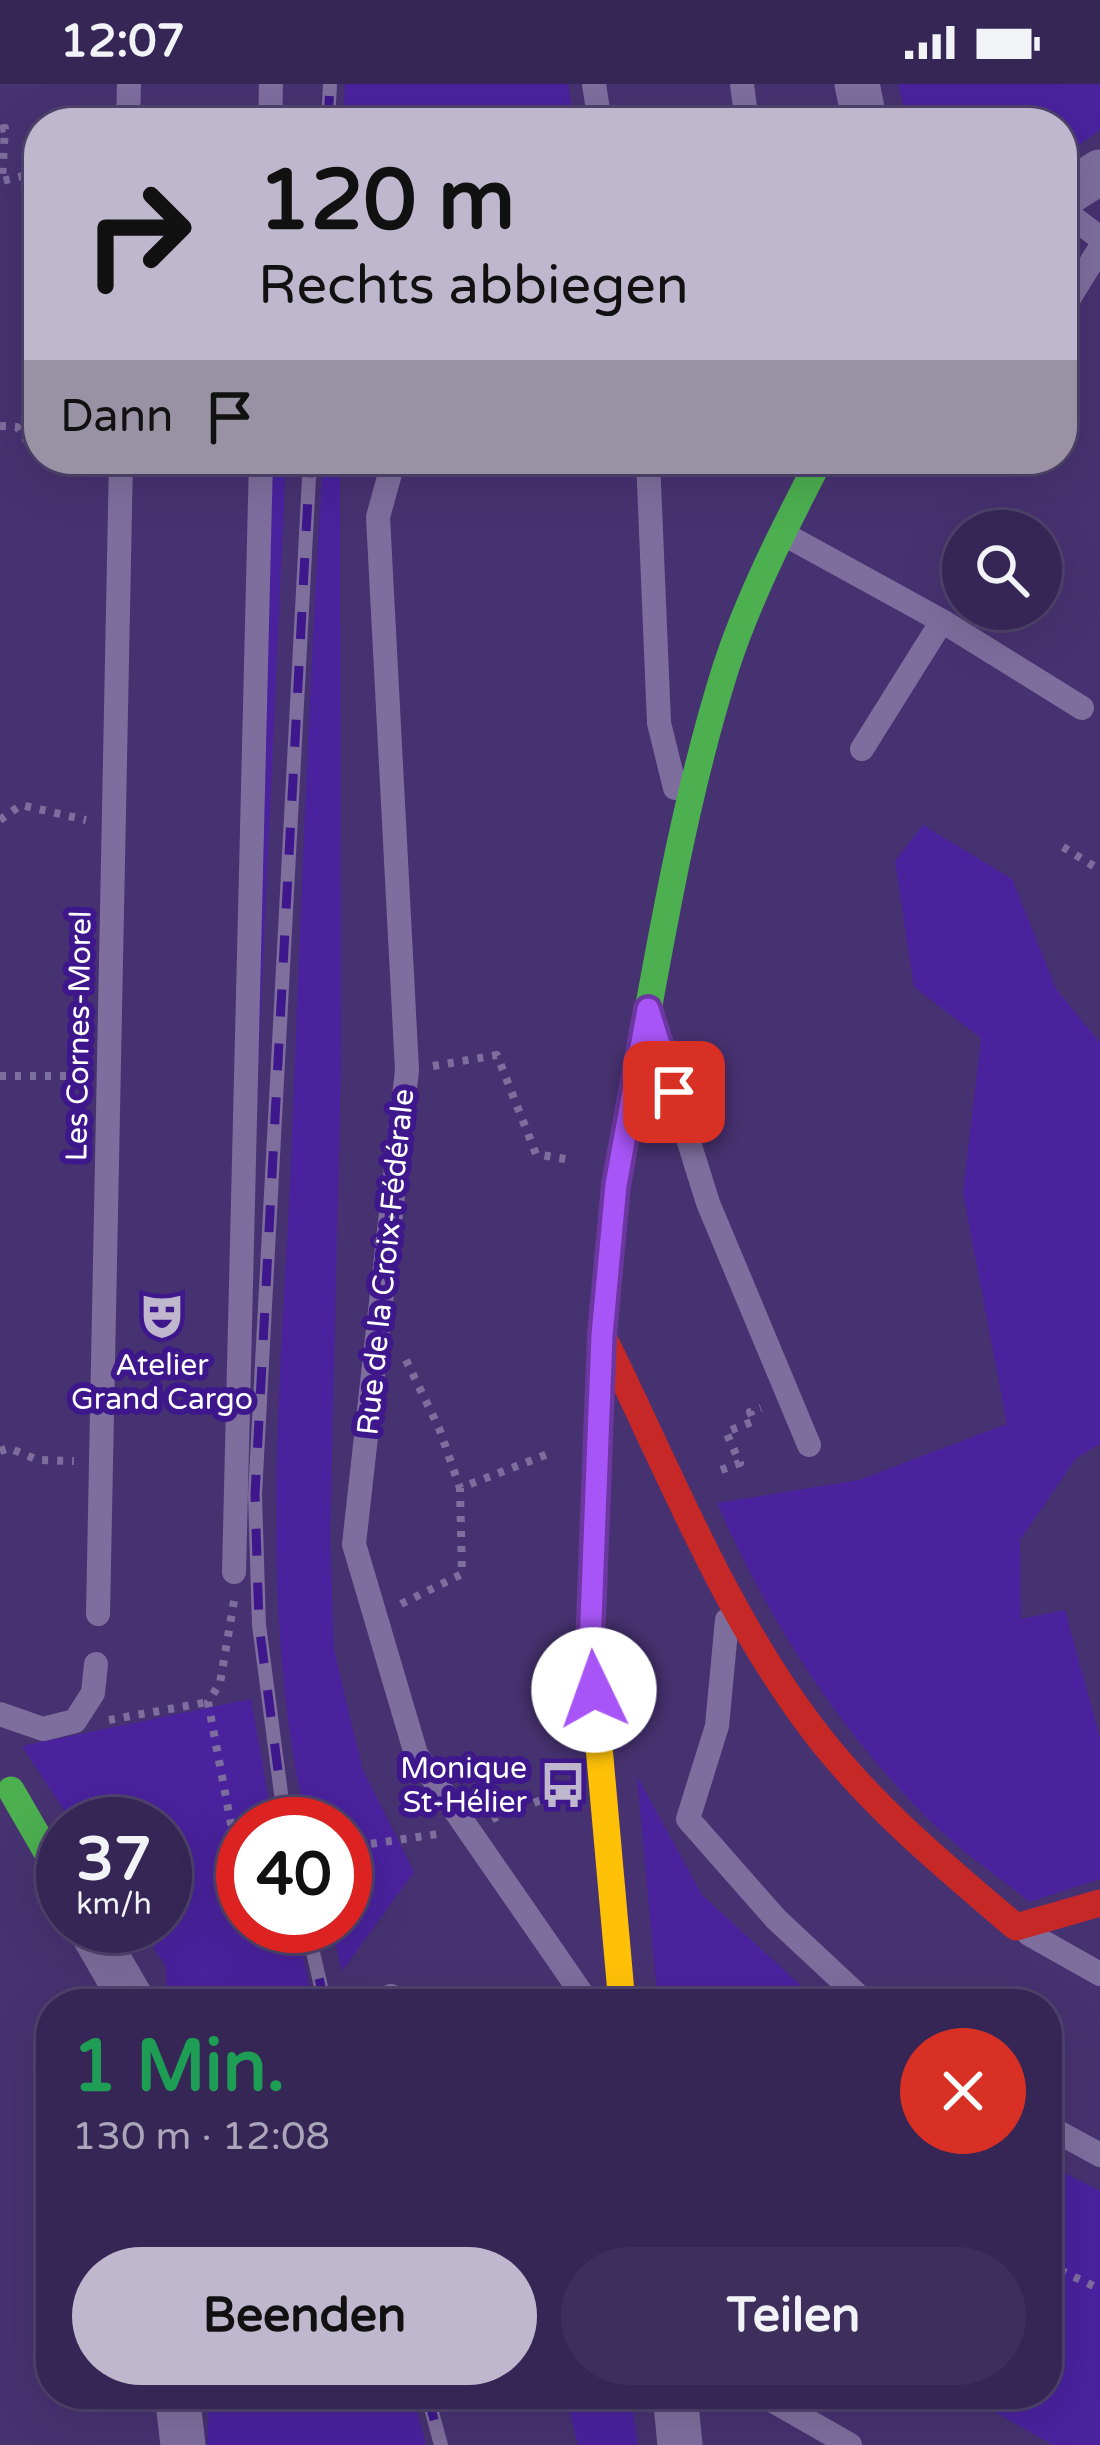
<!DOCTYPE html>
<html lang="de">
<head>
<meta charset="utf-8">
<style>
	body { margin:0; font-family:"Varela Round",sans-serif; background:#3d2e5b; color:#f1f3f6; height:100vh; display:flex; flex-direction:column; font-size:45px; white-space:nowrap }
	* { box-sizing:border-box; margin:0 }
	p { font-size:39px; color:#aaa5b9 }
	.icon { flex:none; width:66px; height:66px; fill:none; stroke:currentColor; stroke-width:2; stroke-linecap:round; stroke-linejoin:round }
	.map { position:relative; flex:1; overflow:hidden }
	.drawer { position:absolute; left:36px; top:1905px; width:1026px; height:420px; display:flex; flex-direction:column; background:#352655; border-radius:48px; box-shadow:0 12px 48px #0002,0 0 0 3px #4f436c }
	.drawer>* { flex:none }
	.banner { position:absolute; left:24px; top:24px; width:1053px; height:366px; border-radius:48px; box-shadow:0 12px 48px #0002,0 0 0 3px #4f436c; background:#bfb7cd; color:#111; overflow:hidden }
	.buttons { position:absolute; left:942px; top:426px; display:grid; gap:24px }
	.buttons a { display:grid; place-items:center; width:120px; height:120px; border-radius:50%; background:#352655; box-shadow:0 12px 48px #0002,0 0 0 3px #4f436c; font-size:60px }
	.speed { position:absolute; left:36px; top:1713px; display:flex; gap:24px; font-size:60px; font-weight:700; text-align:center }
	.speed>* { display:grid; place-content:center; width:156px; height:156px; border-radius:50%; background:#352655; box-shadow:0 12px 48px #0002,0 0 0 3px #4f436c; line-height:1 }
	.speed small { font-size:30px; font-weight:400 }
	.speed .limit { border:18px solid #d22; background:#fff; color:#111 }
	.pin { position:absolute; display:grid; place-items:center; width:102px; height:102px; color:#fff; margin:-51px; border-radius:24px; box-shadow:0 6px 18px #0006 }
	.me { position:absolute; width:132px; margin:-66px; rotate:357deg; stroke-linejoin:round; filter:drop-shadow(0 0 9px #0008) }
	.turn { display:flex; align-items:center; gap:42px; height:252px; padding:0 36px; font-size:54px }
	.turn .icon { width:156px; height:156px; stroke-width:2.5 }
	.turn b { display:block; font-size:84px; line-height:102px }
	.then { display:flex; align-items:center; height:114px; padding:0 36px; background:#0003; gap:24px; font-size:45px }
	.round { display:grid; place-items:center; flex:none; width:126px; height:126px; border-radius:63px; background:#3d2e5b }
	.summary { display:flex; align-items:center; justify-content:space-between; height:204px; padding:0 36px }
	h1 { font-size:72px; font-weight:800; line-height:90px; color:#1e9e55 }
	.cta { display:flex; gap:24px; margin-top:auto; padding:24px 36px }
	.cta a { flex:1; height:138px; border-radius:72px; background:#bfb7cd; color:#111; font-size:48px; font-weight:800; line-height:138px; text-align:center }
	.cta a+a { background:#3d2e5b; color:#f1f3f6 }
	.status { display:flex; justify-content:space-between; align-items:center; height:84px; padding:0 60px; background:#352655; direction:ltr }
	.status svg { height:33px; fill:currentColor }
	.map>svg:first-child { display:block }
	.green { fill:#4a229e }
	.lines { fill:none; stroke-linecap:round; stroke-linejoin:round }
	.path { stroke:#7e6e9e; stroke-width:8; stroke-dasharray:6 9; stroke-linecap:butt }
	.lane { stroke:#7e6e9e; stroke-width:24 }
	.street { stroke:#7e6e9e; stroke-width:45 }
	.fast { stroke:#4caf50; stroke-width:27 }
	.slow { stroke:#ffc107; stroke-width:27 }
	.jam { stroke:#c62828; stroke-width:27 }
	.rail-casing { stroke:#7e6f9c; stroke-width:14 }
	.rail { stroke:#3e178c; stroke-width:9; stroke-dasharray:27; stroke-linecap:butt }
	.route-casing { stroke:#6d37a1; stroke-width:30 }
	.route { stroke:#a855f7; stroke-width:21 }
	.labels { text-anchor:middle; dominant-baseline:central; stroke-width:12; stroke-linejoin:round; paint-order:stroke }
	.street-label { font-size:30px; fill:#fff; stroke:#3e178c }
	.poi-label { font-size:30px; fill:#fff; stroke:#3e178c }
</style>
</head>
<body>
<div class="status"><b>12:07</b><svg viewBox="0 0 49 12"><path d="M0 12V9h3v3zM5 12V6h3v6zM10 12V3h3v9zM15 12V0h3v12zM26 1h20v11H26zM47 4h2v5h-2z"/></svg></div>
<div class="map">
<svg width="1100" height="2361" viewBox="0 0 1100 2361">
	<rect width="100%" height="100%" fill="#473271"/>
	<path class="green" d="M345 0H568L574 39H343Z
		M898 0H1100V46L1062 73V39H907Z
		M272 375H286L257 1012Z
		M323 375H340L341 981 330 1453 334 1566 362 1684 414 1788 342 1887 331 1842H345V1740H307C258 1532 280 1312 290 1099 300 858 308 616 323 375Z
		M923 741 1012 795 1056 905 1100 959V1360L1076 1374 1020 1456 1021 1535 1065 1526 1100 1654V1795L1030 1818C995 1790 955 1763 924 1731 835 1640 768 1535 717 1419L859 1396 1007 1340 963 1109 981 954 914 903 895 777Z
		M251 1615 273 1740H243V1842H296L314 1920H169L165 1881 139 1842H165V1740H73L22 1662Z
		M637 1692 702 1811 821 1920H658Z
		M1047 2080 1100 2107V2361H1053L963 2310H1047Z
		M209 2310H413L426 2361H207Z
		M565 2310H631L638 2361H578Z"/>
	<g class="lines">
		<path class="path" d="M0 45 5 44 2 97 39 88
			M0 342 17 343 28 358 39 357
			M0 736 21 721 86 736
			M1063 763 1100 786
			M433 982 497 971 536 1070 571 1076
			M0 992H83
			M406 1276 439 1344 460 1404
			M0 1367 9 1364 38 1376 74 1377
			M721 1386 740 1379 726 1348 754 1337 750 1328 761 1324
			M234 1517 220 1599 208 1618 243 1804
			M401 1520 462 1490 460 1404 548 1370
			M109 1636 208 1618
			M492 1735 557 1710
			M355 1785 349 1763 438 1750
			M1047 2180 1100 2205"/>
		<path class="lane" d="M594 0 600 39
			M742 0 747 39
			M128 39 129 0
			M270 39 271 0
			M1062 125 1100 154
			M1062 226 1100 164
			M394 375 378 433 407 986 354 1460 416 1670 589 1920
			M648 375 659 639 675 704
			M782 449 942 537 1082 624
			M862 665 942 537
			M658 959 708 1119 809 1361
			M234 1488 261 375
			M98 1530 121 375
			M727 1536 717 1642 688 1735 776 1835 867 1920
			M0 1630 43 1645 75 1637 93 1609 96 1580
			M1029 1850 1100 1890
			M391 1912 394 1920
			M1047 2042 1100 2071
			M761 2310 850 2361"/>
		<path class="street" d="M857 0 865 39
			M1062 112 1100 88
			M89 1842 134 1920
			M177 2310 183 2361
			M675 2310 680 2361"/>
		<path class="fast" d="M631 1020C658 874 681 726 726 583 750 510 785 443 820 375
			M11 1706 63 1796"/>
		<path class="slow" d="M622 1920 590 1562 602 1251 616 1101 631 1020"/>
		<path class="jam" d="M604 1255C669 1386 723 1527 812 1644 869 1720 944 1782 1016 1843L1100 1819"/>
		<defs>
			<path id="rail" d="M328 39 330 0
				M285 1740 259 1541 255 1411 310 375
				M307 1842 325 1920
				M427 2310 441 2361"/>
		</defs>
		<use href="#rail" class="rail-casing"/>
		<use href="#rail" class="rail"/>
	</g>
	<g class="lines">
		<defs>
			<path id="route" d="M594 1606 590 1562 602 1251 616 1101 648 925 674 1008"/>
		</defs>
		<use href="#route" class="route-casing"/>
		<use href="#route" class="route"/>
	</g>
	<defs>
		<symbol id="theatre-bare" viewBox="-9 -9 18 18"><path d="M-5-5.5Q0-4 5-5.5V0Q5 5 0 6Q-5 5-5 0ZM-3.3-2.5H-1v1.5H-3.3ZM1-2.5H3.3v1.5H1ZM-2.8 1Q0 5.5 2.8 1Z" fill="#bfb7cd" stroke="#3e178c" stroke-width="2.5" paint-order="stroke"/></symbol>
		<symbol id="bus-bare" viewBox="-9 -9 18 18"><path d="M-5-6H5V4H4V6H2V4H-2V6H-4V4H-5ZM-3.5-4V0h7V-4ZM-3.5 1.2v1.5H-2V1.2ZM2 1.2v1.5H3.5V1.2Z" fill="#bfb7cd" stroke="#3e178c" stroke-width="2.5" paint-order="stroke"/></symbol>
	</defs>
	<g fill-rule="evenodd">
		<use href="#theatre-bare" x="129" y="1199" width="66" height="66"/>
		<use href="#bus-bare" x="530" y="1668" width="66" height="66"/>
	</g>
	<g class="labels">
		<g class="street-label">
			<text transform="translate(79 952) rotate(-89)">Les Cornes-Morel</text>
			<text transform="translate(386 1178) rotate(-84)">Rue de la Croix-Fédérale</text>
		</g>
		<g class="poi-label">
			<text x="162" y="1281">Atelier<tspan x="162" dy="34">Grand Cargo</tspan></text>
			<text x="527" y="1684" text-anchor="end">Monique<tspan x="527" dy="34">St-Hélier</tspan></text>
		</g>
	</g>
</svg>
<div class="buttons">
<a><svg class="icon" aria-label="search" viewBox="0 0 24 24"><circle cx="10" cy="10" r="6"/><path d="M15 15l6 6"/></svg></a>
</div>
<div class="speed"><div>37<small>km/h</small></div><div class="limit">40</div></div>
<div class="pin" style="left:674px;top:1008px;background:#d93025"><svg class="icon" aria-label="arrive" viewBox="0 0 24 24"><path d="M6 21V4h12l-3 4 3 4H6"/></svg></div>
<svg class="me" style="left:594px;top:1606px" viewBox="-20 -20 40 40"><circle r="19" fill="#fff"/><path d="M0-13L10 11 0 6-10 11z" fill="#a855f7"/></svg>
<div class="banner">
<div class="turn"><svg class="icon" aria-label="right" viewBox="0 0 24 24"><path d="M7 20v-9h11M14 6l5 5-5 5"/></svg><div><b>120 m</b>Rechts abbiegen</div></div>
<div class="then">Dann<svg class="icon" aria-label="arrive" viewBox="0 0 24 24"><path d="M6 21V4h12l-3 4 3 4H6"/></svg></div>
</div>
<section class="drawer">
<div class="summary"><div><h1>1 Min.</h1><p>130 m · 12:08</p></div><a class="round" style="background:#d93025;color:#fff"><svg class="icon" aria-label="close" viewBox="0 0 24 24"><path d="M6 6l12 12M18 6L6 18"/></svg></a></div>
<div class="cta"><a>Beenden</a><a>Teilen</a></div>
</section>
</div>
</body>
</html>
